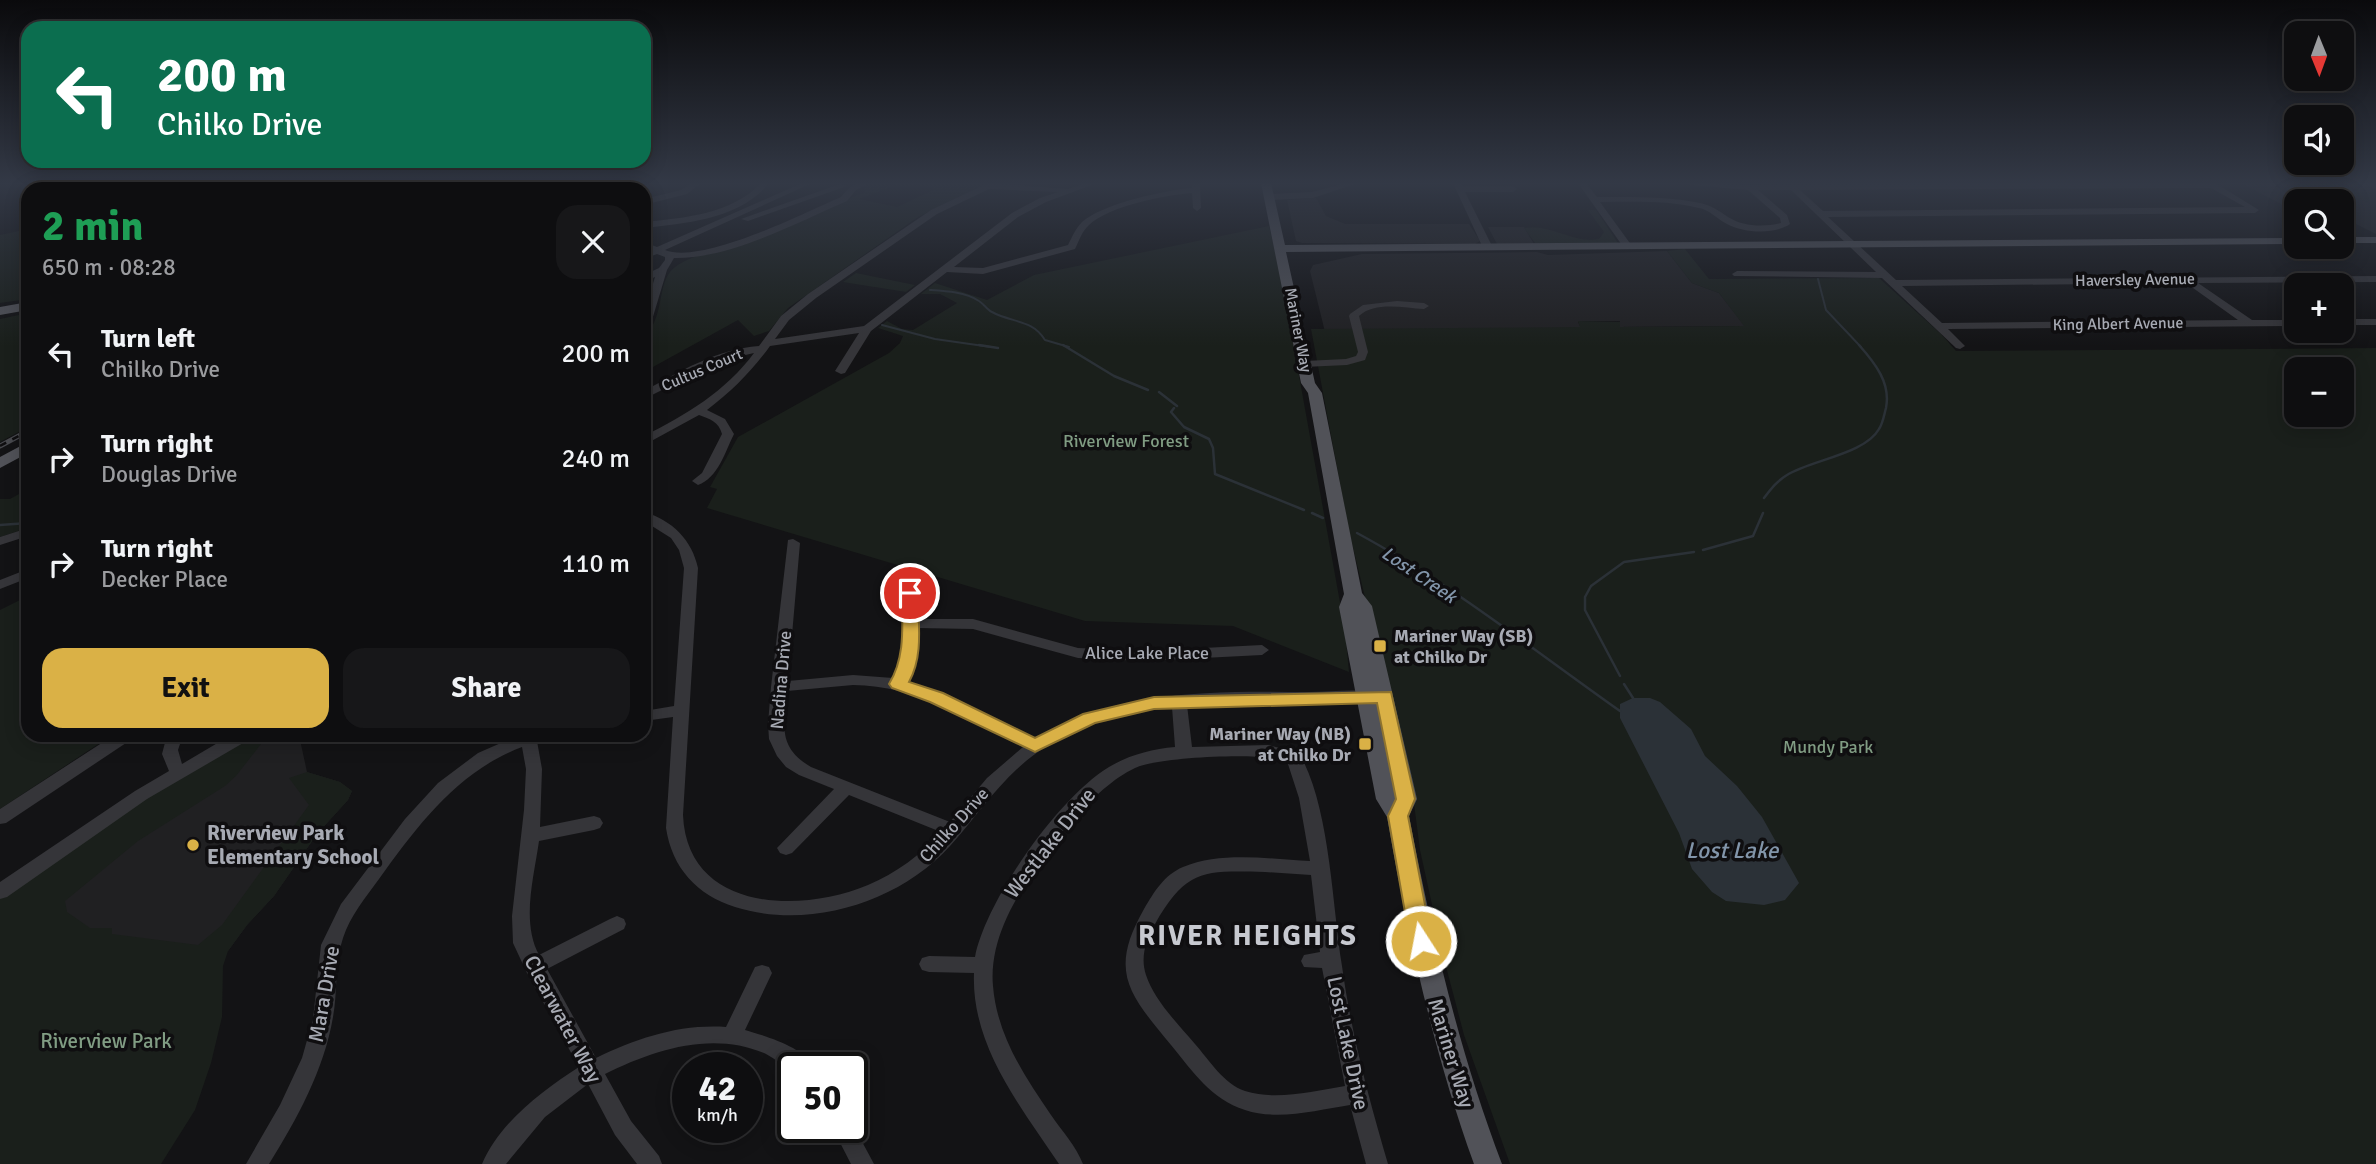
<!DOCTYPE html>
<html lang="en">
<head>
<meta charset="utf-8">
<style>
	body { margin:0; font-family:Signika,sans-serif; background:#171719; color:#f1f3f6; height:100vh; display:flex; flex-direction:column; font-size:26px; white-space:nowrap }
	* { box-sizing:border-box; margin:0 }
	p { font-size:23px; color:#9b9c9f }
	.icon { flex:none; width:38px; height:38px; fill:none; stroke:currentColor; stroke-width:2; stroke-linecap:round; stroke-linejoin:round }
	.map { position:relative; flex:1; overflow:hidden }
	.side { position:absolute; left:21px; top:182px; width:630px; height:560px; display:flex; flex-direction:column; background:#0e0e10; border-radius:21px; box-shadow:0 4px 18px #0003,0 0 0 2px #2e2e30 }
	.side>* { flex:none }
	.guide { position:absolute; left:21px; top:21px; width:630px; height:147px; border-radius:21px; box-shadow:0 4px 18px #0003,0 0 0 2px #2e2e30; background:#0b6e4f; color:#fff; overflow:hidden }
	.needle { width:46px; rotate:179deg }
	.tools { position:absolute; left:2284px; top:21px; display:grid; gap:14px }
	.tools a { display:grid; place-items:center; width:70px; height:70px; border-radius:14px; background:#0e0e10; box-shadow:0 4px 18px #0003,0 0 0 2px #2e2e30; font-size:35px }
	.speed { position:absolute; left:672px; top:1052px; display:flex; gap:14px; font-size:35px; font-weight:700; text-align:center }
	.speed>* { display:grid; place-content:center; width:91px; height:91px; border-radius:50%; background:#0e0e10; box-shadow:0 4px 18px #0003,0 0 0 2px #2e2e30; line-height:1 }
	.speed small { font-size:18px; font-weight:400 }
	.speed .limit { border:4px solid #111; border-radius:10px; background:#fff; color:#111 }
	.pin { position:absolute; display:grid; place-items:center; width:60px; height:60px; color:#fff; margin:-30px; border:4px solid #fff; border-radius:50%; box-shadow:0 2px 7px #0007 }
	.me { position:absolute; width:77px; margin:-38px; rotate:349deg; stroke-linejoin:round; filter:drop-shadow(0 0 5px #0008) }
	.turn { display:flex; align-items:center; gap:24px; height:147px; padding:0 21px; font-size:32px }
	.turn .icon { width:91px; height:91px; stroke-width:2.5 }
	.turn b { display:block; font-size:49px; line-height:60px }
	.round { display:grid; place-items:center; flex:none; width:74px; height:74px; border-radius:21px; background:#171719 }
	.head { display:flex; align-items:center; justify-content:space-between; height:119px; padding:0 21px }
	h1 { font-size:42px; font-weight:700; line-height:52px; color:#1e9e55 }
	.action { display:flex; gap:14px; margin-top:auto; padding:14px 21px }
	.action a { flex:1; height:80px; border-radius:21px; background:#dab146; color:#111; font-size:28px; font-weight:700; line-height:80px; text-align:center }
	.action a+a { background:#171719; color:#f1f3f6 }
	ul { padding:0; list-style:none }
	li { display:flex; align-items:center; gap:21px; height:105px; padding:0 21px }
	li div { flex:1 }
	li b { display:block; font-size:26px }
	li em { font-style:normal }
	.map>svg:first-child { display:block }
	.built { fill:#202022 }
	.green { fill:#1a1f1b; fill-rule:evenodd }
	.water { fill:#2b3137 }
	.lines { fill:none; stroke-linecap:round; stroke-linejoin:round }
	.stream-far1 { stroke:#2b3137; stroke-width:2 }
	.stream { stroke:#2b3137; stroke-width:2.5 }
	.minor { fill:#353539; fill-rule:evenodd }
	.major { fill:#515258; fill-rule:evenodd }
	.rail-far1-casing { stroke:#48494e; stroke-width:3.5 }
	.rail-casing { stroke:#48494e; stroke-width:5 }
	.rail-far1 { stroke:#0f0e10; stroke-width:2; stroke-dasharray:5; stroke-linecap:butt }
	.rail { stroke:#0f0e10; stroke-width:2.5; stroke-dasharray:7; stroke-linecap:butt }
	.route { fill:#dab146; stroke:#8e732e; stroke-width:2 }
	.poi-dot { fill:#dab146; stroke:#0f0e10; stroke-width:2.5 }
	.labels { text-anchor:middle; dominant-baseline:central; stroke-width:7; stroke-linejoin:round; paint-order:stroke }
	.far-street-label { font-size:16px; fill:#a7aab3; stroke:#0f0e10 }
	.park-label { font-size:18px; fill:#809c83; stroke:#0f0e10 }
	.poi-label { font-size:18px; font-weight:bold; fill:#a7aab3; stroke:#0f0e10; text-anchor:start }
	.street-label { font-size:18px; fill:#a7aab3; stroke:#0f0e10 }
	.water-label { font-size:19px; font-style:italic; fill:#8295aa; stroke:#0f0e10 }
	.near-poi-label { font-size:21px; font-weight:bold; fill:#a7aab3; stroke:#0f0e10; text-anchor:start }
	.near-street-label { font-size:21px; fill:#a7aab3; stroke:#0f0e10 }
	.near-park-label { font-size:21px; fill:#809c83; stroke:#0f0e10 }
	.near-water-label { font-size:23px; font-style:italic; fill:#8295aa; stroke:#0f0e10 }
	.near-district-label { font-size:28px; font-weight:bold; letter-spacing:2px; fill:#c7c9d0; stroke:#0f0e10 }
</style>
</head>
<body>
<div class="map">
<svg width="2376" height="1164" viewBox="0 0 2376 1164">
	<rect width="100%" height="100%" fill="#131315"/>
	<path class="built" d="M2241 183H2362L2376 190V234L2342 217V201H2296V212Z
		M1316 198 1326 216 1345 224H1469L1480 241 1475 244 1302 243 1296 241 1287 200Z
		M1488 227H1524L1534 244H1497Z
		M1667 251 1692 283 1719 293 1745 326 1619 327 1620 321H1584L1578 322 1582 330 1325 332 1310 271 1313 265 1362 254 1537 252 1548 255Z
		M251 735H299L307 772 340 782 352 791 348 800 317 834 274 896 247 925 228 951 45 927 0 897Z"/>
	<path class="green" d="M259 183H489L475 189H246Z
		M860 183H886L891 187 859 199 897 207 935 189 916 184 905 187 891 183H987L918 217 788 308 769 331 754 336 738 320 644 372V336C664 319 657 289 670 272 682 256 734 245 755 238 792 223 828 207 865 192Z
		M2329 183 2375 192 2368 202 2282 184Z
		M1588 210H1596L1618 243H1535L1524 228C1551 223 1572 244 1599 239L1604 232Z
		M1269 226 1281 276 1345 630 1349 672 1233 626 1085 621 707 508 717 489 710 487 738 437 889 353 900 343 903 336 878 328 887 321 902 329 913 330 957 303 940 294H921L935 283 987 300 1034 275Z
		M28 229V299L0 303V235Z
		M1685 249 1709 279 1879 278 1941 334 1956 351 2376 348V1164H1510L1464 1035 1443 955 1420 850 1413 796 1349 531 1311 329 1580 327 1578 321 1620 322V327L1744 326 1719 293 1692 283 1667 251ZM2296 369H2342V415H2296Z
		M856 273 915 285 906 292 843 282Z
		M28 313V427L0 442V319Z
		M28 489V528L0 537V499H10Z
		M28 596V735H112L0 809V610Z
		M251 735H268L236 776 225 786 138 841 65 901 67 912 90 928H112V934L198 945 222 925 309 805 289 778 307 772 340 782 352 791 348 800 317 834 274 896 247 925 228 951 223 966 222 1017 211 1063 195 1110 161 1164H0V897L180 774Z"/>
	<path class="water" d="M1633 698H1650L1660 702 1691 729 1705 756 1737 786 1762 817 1799 883 1785 900 1764 905 1726 901 1712 892 1692 869 1679 833 1620 718V704Z"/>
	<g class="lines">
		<path class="stream-far1" d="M1818 279 1826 310 1861 347
			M930 290C946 291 965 292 979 301 984 304 987 310 992 312 1012 323 1032 319 1045 340L1069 347
			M882 325 935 339 991 347"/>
		<path class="stream" d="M979 345 998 348
			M1063 345 1114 376 1148 390
			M1159 392 1177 406
			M1174 408 1171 412 1184 427 1209 439 1213 448 1215 474 1304 510
			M1764 498C1771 489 1777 481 1787 475 1811 460 1865 454 1879 429 1883 423 1884 415 1886 408 1891 383 1875 363 1859 345
			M1312 513 1323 518
			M0 525 28 523
			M1357 533C1448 582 1535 651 1620 711
			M1703 550 1753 536 1763 513
			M1620 676 1585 610V597L1591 586 1624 562 1694 552
			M1624 684 1633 698"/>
		<path class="minor" d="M531 183H541L532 189H522Z
			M610 183H622L607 189H594Z
			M633 183H643L634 189H623Z
			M692 183H701L687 194 644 205V199L681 190Z
			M761 183H769C740 219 687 223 644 228V222C684 218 732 214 761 183Z
			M802 183H812L665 250C702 265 804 213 841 197 850 186 856 182 870 183L856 190 847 201C796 223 730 259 674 258L667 270 649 330 644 333V313L655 277 644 282V275L659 268 665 260V257L657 254 644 259V253L649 250 644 248V242L657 247Z
			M988 183 1068 189 1086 183H1097L1046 202 1018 217 954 267 983 268 1068 245C1072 237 1076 228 1082 222 1102 204 1165 190 1192 188V183H1200L1201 208 1197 211 1193 208 1192 193C1165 195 1109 206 1089 225 1082 231 1079 241 1075 249L983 274 947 272 871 331 845 373 841 374 835 371 859 333 770 346C752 371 732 391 707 410L725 419 734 434C725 452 718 478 698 485L692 481 702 473 722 434C719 422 710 419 699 415L644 445V436C686 415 726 391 754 353L720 361 644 399V391C681 371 717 349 759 346L781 316 808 294 931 210ZM989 189 1058 192 1040 198 1012 213 864 326 775 339 789 320 816 298 937 214Z
			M1346 183H1358L1313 198 1269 200 1265 197 1269 194 1312 192Z
			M1453 183H1461L1463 186H1513L1517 189 1513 192H1465L1493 248 1491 250 1483 248Z
			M1578 183H1586L1597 197C1631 197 1666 196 1700 203 1711 205 1719 211 1728 217 1744 227 1764 227 1781 223L1780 218 1748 190 1692 185 1688 183 1743 185 2215 183 2259 210 2255 213 1828 217 1896 280 2376 276V282L2198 283 2252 320H2296V326L1948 329 1965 346 1960 349 1956 348 1882 278 1734 276 1732 274 1737 271 1876 272 1791 190H1758L1787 215 1790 224C1774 235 1744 233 1727 224 1717 219 1710 210 1699 208 1667 200 1632 202 1600 202L1632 246 1627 249 1624 248ZM2211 188 2245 207 1823 211 1800 190ZM2186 283 2238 320 1942 323 1902 286Z
			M2363 183 2376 184V190Z
			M840 184 847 186 748 221 741 219Z
			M1397 301 1424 303 1429 306 1424 309C1404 308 1375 301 1359 316L1368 352 1365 360 1347 365 1304 367 1299 364 1304 361 1346 359 1356 356 1358 352 1349 316 1350 314 1363 305Z
			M2342 319H2376V325H2342Z
			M644 512C672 520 692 540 698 568L683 815C687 911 799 914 868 885 896 873 921 855 941 832L849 795 792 853 786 855 780 853 777 848 834 789 799 775 786 767 777 756 769 739 768 724 771 687 788 540 793 539 800 543 788 681 853 675 893 678 903 647 905 580 912 576 919 580 918 619H973L1078 648 1144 651 1262 645 1269 650 1262 655 1144 661 1078 658 973 629 918 628 916 659 907 681 956 699 1034 739C1116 689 1217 691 1309 692 1331 692 1358 688 1379 693L1381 697 1379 701 1373 702 1187 705 1192 747 1268 745 1299 753C1330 806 1332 904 1342 966 1351 1033 1369 1099 1388 1164H1366L1350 1105C1317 1110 1278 1121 1245 1110 1211 1099 1193 1072 1171 1045 1129 994 1108 972 1144 909 1154 892 1164 875 1183 867 1221 851 1269 859 1310 861L1299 798 1287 761C1263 752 1158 757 1135 768 1087 790 1024 876 1004 924 996 943 991 965 993 986 997 1035 1024 1076 1051 1115 1062 1131 1076 1146 1083 1164H1059C1021 1107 971 1046 974 973L929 972 922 970 919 964 922 958 929 956 975 957C986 900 1059 797 1109 767 1129 755 1152 749 1175 747L1172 707C1125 712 1081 724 1041 750 1003 775 980 813 950 846 898 903 809 930 735 907 697 895 672 868 666 828L673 717 644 721V711L674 706 684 568 679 550 671 538 644 521ZM853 685C920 686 965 718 1023 747L987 778 950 822 811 767C777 747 784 725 787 691ZM1265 872 1311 875 1320 952 1304 955 1301 961 1304 967 1322 968 1345 1086C1313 1091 1277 1101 1245 1091 1224 1084 1209 1060 1195 1044 1178 1024 1154 1000 1146 975 1140 957 1146 940 1155 924 1187 868 1204 871 1265 872Z
			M28 528V536L0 545V537Z
			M28 569V578L0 589V580Z
			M114 735H134L132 739 6 823 0 824V809Z
			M167 735H183L178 750 182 764 231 735H252L250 739 147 799 7 897 0 899V882L135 791 169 771 162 754Z
			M519 735H545L543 739 537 741 542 769 540 827 594 816 600 818 603 823 600 828 594 830 539 841C534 877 521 922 539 955L610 919 617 916 624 919 626 924 624 929 547 969 596 1058C638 1038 679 1024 726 1027L755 967 762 965 769 967 772 973 745 1030C765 1036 805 1047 814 1068H793V1072C784 1066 775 1059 766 1054 713 1030 653 1050 605 1074L631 1121 659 1156 662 1164H637L615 1135 588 1084 545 1117 506 1164H482C500 1122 542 1091 579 1067L527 973 513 943 512 916 524 810 526 769 522 747C458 771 418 825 379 879 366 897 350 916 343 938 334 964 338 991 333 1017 324 1070 297 1119 269 1164H246L280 1105 302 1058 313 1019 321 945 341 904 405 819 438 783 478 753Z
			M852 1123 874 1164H851L832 1127H852Z"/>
		<path class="major" d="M512 183H525L516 189H502Z
			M1261 183H1271L1285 245 2296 238V244L1286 252 1315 383 1322 393 1362 593 1372 606 1417 799 1409 816C1432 935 1459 1051 1502 1164H1474C1433 1051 1408 935 1387 817L1376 799 1339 607 1344 594 1308 393 1301 383Z
			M2342 237H2376V243H2342Z
			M28 302V310L0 315V307Z
			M28 442V453L0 468V457Z"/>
		<defs>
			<path id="rail-far1" d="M480 189 494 183"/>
			<path id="rail" d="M0 446 28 431"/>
		</defs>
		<use href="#rail-far1" class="rail-far1-casing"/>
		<use href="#rail" class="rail-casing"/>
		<use href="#rail-far1" class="rail-far1"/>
		<use href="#rail" class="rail"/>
	</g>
	<linearGradient id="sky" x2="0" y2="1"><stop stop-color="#0a0a0c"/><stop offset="0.53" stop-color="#333946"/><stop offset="1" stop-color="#333946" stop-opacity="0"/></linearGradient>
	<rect width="2376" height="346" fill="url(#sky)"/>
	<path class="route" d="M910 588 918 593C918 623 924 655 909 682L943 693 1035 738 1083 714 1154 697 1391 692 1415 799 1408 816 1432 941 1429 947 1421 950 1413 947 1410 941 1388 816 1396 799 1377 703 1154 709 1095 723 1035 752 930 702 892 688 889 684C906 656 902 625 902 593Z"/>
	<g class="poi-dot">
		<rect x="1373" y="639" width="14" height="14" rx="3.5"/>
		<rect x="1358" y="737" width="14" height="14" rx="3.5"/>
		<circle cx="193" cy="845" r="7"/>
	</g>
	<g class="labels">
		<g class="far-street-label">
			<text transform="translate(2135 280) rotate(-1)">Haversley Avenue</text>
			<text transform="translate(2118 324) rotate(-1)">King Albert Avenue</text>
			<text transform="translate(1298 330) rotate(79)">Mariner Way</text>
			<text transform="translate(702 370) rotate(-23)">Cultus Court</text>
		</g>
		<g class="park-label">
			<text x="1126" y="441">Riverview Forest</text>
			<text x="1828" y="747">Mundy Park</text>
		</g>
		<g class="poi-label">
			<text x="1394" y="636">Mariner Way (SB)<tspan x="1394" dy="21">at Chilko Dr</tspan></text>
			<text x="1351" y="734" text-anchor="end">Mariner Way (NB)<tspan x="1351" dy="21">at Chilko Dr</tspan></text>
		</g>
		<g class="street-label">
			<text x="1147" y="653">Alice Lake Place</text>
			<text transform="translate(781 680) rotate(-85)">Nadina Drive</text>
			<text transform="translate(954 825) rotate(-48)">Chilko Drive</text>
		</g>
		<g class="water-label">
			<text transform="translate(1419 575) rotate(34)">Lost Creek</text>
		</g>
		<g class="near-poi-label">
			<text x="207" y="833">Riverview Park<tspan x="207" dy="24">Elementary School</tspan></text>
		</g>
		<g class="near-street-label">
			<text transform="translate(1050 843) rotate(-52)">Westlake Drive</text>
			<text transform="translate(324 994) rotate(-80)">Mara Drive</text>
			<text transform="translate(563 1019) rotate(62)">Clearwater Way</text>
			<text transform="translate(1348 1043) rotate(78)">Lost Lake Drive</text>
			<text transform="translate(1451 1053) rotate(73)">Mariner Way</text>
		</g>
		<g class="near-park-label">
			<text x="106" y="1041">Riverview Park</text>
		</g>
		<g class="near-water-label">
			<text x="1732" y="850">Lost Lake</text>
		</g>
		<g class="near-district-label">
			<text x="1248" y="936">RIVER HEIGHTS</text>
		</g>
	</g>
</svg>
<div class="tools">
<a><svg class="needle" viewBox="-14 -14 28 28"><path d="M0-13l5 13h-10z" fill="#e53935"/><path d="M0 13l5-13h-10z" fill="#9b9c9f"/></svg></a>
<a><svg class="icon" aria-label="sound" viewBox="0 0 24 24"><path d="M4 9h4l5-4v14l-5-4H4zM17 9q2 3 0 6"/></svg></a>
<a><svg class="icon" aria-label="search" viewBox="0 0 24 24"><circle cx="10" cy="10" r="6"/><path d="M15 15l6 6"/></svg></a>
<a>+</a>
<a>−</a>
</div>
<div class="speed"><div>42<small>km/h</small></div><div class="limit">50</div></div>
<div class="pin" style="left:910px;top:593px;background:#d93025"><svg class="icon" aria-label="arrive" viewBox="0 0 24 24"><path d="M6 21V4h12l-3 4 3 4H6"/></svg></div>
<svg class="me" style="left:1421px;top:941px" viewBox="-20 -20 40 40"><circle r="17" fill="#dab146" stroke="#fff" stroke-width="3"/><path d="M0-11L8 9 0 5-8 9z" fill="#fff"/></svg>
<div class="guide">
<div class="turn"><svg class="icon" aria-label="left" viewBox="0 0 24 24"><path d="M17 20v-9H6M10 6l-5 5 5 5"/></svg><div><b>200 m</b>Chilko Drive</div></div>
</div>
<section class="side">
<div class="head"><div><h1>2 min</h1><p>650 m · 08:28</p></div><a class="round"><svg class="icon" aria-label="close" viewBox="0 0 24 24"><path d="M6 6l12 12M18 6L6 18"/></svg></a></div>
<ul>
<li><svg class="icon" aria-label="left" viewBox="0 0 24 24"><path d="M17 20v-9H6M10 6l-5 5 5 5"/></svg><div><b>Turn left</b><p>Chilko Drive</p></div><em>200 m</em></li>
<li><svg class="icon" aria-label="right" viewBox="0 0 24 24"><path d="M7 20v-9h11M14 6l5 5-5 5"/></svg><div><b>Turn right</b><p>Douglas Drive</p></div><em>240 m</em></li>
<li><svg class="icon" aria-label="right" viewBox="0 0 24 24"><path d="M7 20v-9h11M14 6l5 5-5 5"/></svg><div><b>Turn right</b><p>Decker Place</p></div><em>110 m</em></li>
</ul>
<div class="action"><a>Exit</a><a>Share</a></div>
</section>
</div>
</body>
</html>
